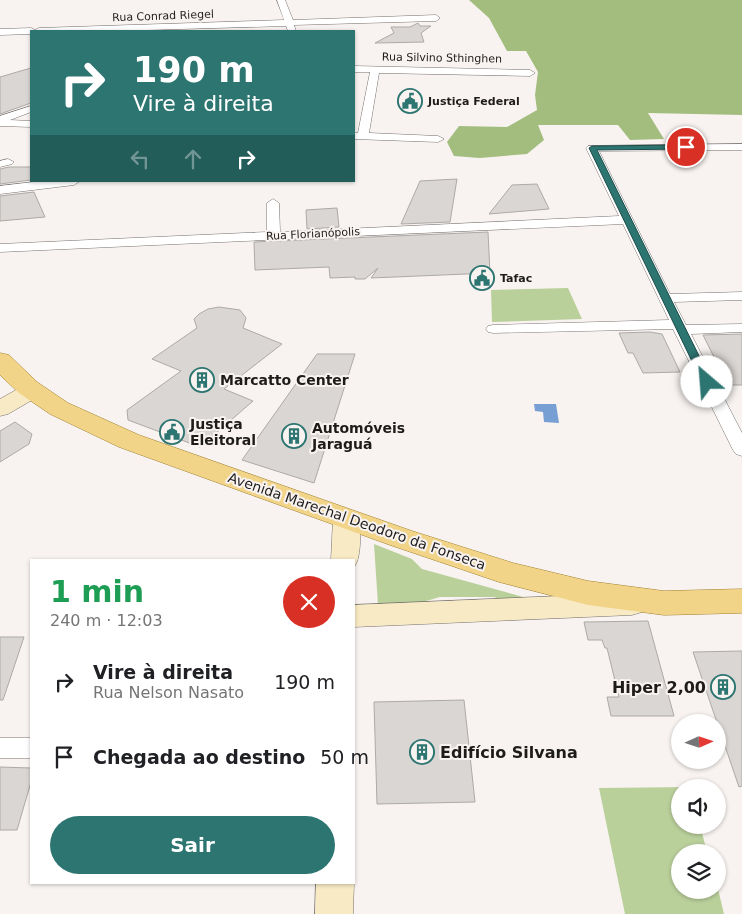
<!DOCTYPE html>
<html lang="pt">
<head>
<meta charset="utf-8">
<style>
	body { margin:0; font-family:"DejaVu Sans",sans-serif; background:#f2f2f2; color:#202124; height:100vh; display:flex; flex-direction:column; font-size:19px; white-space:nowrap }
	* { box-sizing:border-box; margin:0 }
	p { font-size:16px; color:#757577 }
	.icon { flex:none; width:28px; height:28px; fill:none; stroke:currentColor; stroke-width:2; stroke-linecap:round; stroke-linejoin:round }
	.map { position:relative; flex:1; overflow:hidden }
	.side { position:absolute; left:30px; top:559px; width:325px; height:325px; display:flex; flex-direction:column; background:#fff; border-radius:0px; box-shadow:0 1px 4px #0004 }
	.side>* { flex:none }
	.hud { position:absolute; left:30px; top:30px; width:325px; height:152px; border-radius:0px; box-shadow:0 1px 4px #0004; background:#2c7571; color:#fff; overflow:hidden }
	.needle { width:32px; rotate:87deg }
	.tools { position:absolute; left:671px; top:714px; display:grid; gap:10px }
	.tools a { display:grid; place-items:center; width:55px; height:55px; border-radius:50%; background:#fff; box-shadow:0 1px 4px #0004; font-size:25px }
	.pin { position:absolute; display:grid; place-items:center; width:42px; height:42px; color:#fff; margin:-21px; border:2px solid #fff; border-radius:50%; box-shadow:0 1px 5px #0007 }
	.me { position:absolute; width:55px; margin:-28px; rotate:333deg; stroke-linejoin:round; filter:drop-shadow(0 0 4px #0008) }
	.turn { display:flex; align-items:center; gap:18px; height:105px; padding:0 20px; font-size:22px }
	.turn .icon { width:65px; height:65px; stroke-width:2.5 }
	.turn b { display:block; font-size:35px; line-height:42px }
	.lanes { display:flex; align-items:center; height:48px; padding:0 20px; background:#0003; justify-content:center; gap:25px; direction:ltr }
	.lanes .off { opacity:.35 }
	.round { display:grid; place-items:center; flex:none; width:52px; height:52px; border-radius:26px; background:#f2f2f2 }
	.head { display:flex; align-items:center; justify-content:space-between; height:85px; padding:0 20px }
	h1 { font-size:30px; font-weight:600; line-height:38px; color:#1e9e55 }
	.cta { display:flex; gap:10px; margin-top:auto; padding:10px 20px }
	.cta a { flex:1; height:58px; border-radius:30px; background:#2c7571; color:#fff; font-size:20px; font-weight:600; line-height:58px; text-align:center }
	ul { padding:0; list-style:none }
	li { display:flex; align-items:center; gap:15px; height:75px; padding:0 20px }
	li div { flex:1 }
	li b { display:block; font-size:19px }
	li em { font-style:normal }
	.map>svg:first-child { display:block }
	.green { fill:#bad09b }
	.forest { fill:#a3bd7f }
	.water { fill:#779fd3 }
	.building { fill:#dad6d3; stroke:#ada9a6 }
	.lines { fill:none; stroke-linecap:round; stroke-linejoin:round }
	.street-casing { stroke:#75716e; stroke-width:1 }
	.secondary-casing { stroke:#75716e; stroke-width:1 }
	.primary-casing { stroke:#a1812e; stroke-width:1 }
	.street { fill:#fff; fill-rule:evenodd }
	.secondary { fill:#f8eac4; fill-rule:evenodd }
	.primary { fill:#f1d488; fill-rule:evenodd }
	.route { fill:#2c7571; stroke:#1d4c49 }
	.labels { text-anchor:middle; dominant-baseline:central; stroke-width:4; stroke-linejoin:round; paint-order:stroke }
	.far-street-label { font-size:11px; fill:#1e1c1b; stroke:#f8f3f0 }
	.far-poi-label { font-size:11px; font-weight:bold; fill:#1e1c1b; stroke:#f8f3f0; text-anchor:start }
	.poi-label { font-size:14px; font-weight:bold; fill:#1e1c1b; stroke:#f8f3f0; text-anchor:start }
	.street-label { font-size:14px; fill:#1e1c1b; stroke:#f8f3f0 }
	.near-poi-label { font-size:16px; font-weight:bold; fill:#1e1c1b; stroke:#f8f3f0; text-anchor:end }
</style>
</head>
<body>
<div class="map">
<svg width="742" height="914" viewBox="0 0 742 914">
	<rect width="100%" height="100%" fill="#f8f3f0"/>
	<path class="green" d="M568 288 582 319 492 322 491 290Z
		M374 544 412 559 422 569 527 598 510 603 494 597H440L412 605H378Z
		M689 787 680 788V825H700L707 852H680V890L718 889 724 914H625L599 788Z"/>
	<path class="forest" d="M469 0H742V115L648 113 664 139 630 140 618 125H538L544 140 527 154 480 158 454 156 447 142 459 126 507 127 537 110 535 95 538 72 526 51H507L489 18Z"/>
	<path class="water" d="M534 404H556L559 423 544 422 543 412 535 411Z"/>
	<path class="building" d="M418 23 420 26H431L421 33 424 42 375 43 394 33 391 27H410Z
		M31 68V103L0 114V77Z
		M9 167H31V180L0 184V169Z
		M457 179 450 222 401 224 420 181Z
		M537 184 549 209 489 214 512 185Z
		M34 192 45 217 0 221V196Z
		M337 208 339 227 307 229 306 210Z
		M488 232 490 273 371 278 378 268 365 279H355V277L330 278 329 267 255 270 254 242Z
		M219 307 240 310 246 318 243 328 282 344 224 389 253 401 200 447 128 420 127 410 181 371 152 359 197 328 194 319 199 314 208 309Z
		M650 332 662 334 680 372 643 373 633 353H628L619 333Z
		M742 334V385H728L703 335Z
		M317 354H355L314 483 242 460Z
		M15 422 32 434 29 444 0 462V431Z
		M648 621 674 716H611L607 697H619L607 648H605L602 640H588L584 622Z
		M0 637H24L3 700H0Z
		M742 651V786L739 787 693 652Z
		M464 700 475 802 377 804 374 702Z
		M0 767 31 768V782L17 830H0Z"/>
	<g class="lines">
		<defs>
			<path id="street" d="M277 0H285L293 20 436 15 440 18 436 21 294 25 296 31H288L286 26 113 31H31V34L0 35V29L31 28 35 30 39 28 284 20Z
				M354 66 530 70 535 73 530 76 379 73 369 133 438 136 444 139 438 142 354 139V133H358L370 72H354Z
				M31 106V112L10 120 31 121V127L0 126V116Z
				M742 144V150L599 151 670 294 742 292V300L674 302 686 325 742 324V332L691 334 742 433V456L736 454 733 450 673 329 493 333 488 332 486 329 488 326 493 325 669 320 623 224 0 252V244L267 232V203L273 199 279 203 280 232 619 216 586 148 588 146Z
				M8 159 14 162 12 164 0 167V161Z
				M42 181H80L74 185 0 194V186Z
				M0 738H31V758H0Z"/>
			<path id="secondary" d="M31 384 39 386 43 391 39 396 8 414 0 416V399L23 386Z
				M346 509 355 512C362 522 362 558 354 567V560H331L333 518 337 512Z
				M632 593 642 596 647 604 642 612 632 615 354 627V605Z
				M316 882H354L353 914H315Z"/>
			<path id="primary" d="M0 353 9 355 37 382 68 403 139 435 412 531 513 563 588 581 664 591 742 589V613L664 615 588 605 499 582 390 545 119 447 50 414 19 393 0 375Z"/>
		</defs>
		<use href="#street" class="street-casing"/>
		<use href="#secondary" class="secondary-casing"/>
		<use href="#primary" class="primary-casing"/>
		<use href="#street" class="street"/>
		<use href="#secondary" class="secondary"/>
		<use href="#primary" class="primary"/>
	</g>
	<path class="route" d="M686 145 690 147 688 149 597 150 712 382 707 385 702 382 589 148 592 146Z"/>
	<defs>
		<symbol id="civic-ring" viewBox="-11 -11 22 22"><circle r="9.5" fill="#f8f3f0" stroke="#2c7571" stroke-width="1.5"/><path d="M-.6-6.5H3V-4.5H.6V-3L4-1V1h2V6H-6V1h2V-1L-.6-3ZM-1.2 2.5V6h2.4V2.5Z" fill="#2c7571"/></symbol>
		<symbol id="building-ring" viewBox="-11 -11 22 22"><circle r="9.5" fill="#f8f3f0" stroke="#2c7571" stroke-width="1.5"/><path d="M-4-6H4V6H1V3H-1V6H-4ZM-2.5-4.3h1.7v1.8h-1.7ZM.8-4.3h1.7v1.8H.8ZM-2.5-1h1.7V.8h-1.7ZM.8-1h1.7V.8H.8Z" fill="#2c7571"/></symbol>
	</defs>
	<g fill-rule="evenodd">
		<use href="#civic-ring" x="396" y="87" width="28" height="28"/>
		<use href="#civic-ring" x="468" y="264" width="28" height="28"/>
		<use href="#building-ring" x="188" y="366" width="28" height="28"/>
		<use href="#civic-ring" x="158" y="418" width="28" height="28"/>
		<use href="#building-ring" x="280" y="422" width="28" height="28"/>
		<use href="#building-ring" x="709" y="673" width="28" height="28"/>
		<use href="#building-ring" x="408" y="738" width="28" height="28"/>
	</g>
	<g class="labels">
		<g class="far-street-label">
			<text transform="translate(163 16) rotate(-2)">Rua Conrad Riegel</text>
			<text transform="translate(442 58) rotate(1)">Rua Silvino Sthinghen</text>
			<text transform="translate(313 234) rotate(-3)">Rua Florianópolis</text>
		</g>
		<g class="far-poi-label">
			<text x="428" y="101">Justiça Federal</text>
			<text x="500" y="278">Tafac</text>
		</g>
		<g class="poi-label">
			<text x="220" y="380">Marcatto Center</text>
			<text x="190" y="424">Justiça<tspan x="190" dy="16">Eleitoral</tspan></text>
			<text x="312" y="428">Automóveis<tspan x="312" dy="16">Jaraguá</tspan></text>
		</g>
		<g class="street-label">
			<text transform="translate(357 521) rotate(19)">Avenida Marechal Deodoro da Fonseca</text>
		</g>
		<g class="near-poi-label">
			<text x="706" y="687">Hiper 2,00</text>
			<text x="440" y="752" text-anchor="start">Edifício Silvana</text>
		</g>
	</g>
</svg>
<div class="tools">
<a><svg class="needle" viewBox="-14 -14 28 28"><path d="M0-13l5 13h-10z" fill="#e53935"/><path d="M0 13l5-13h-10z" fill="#757577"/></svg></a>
<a><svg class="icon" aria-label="sound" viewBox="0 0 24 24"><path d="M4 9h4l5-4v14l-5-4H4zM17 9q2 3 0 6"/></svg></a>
<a><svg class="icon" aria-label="layers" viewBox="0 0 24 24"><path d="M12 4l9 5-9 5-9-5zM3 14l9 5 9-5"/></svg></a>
</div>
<div class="pin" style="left:686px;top:147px;background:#d93025"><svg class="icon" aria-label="arrive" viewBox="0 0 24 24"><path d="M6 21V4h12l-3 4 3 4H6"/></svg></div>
<svg class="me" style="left:707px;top:382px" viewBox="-20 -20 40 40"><circle r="19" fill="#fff"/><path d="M0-13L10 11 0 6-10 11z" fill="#2c7571"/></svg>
<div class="hud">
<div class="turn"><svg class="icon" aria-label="right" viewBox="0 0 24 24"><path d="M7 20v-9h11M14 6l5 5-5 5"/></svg><div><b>190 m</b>Vire à direita</div></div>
<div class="lanes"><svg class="icon off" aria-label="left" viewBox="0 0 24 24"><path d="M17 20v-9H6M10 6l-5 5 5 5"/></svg><svg class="icon off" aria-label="ahead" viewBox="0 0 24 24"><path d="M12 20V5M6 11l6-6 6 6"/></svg><svg class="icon" aria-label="right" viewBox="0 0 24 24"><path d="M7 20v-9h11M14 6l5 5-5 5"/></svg></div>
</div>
<section class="side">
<div class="head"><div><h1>1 min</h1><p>240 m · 12:03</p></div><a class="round" style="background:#d93025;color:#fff"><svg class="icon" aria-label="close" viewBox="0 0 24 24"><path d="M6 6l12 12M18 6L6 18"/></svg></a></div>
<ul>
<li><svg class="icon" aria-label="right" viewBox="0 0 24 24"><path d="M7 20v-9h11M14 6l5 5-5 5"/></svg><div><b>Vire à direita</b><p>Rua Nelson Nasato</p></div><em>190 m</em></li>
<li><svg class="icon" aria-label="arrive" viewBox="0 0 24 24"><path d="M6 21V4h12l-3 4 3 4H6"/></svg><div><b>Chegada ao destino</b></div><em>50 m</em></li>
</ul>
<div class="cta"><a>Sair</a></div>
</section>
</div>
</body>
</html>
